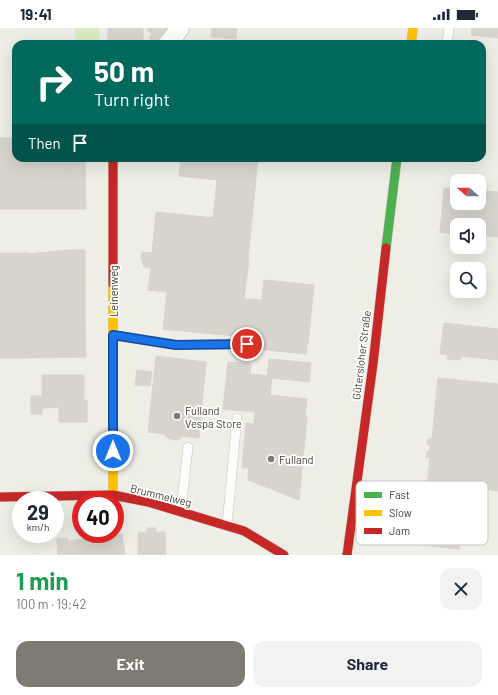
<!DOCTYPE html>
<html lang="en">
<head>
<meta charset="utf-8">
<style>
	body { margin:0; font-family:Barlow,sans-serif; background:#f2f2f3; color:#1f2937; height:100vh; display:flex; flex-direction:column; font-size:15px; white-space:nowrap }
	* { box-sizing:border-box; margin:0 }
	p { font-size:13px; color:#747a83 }
	.icon { flex:none; width:22px; height:22px; fill:none; stroke:currentColor; stroke-width:2; stroke-linecap:round; stroke-linejoin:round }
	.map { position:relative; height:527px; overflow:hidden }
	.panel { display:flex; flex-direction:column; background:#fff; flex:1 }
	.panel>* { flex:none }
	.hud { position:absolute; left:12px; top:12px; width:474px; height:122px; border-radius:12px; box-shadow:0 4px 16px #0002; background:#00695c; color:#fff; overflow:hidden }
	.needle { width:26px; rotate:291deg }
	.controls { position:absolute; left:450px; top:146px; display:grid; gap:8px }
	.controls a { display:grid; place-items:center; width:36px; height:36px; border-radius:8px; background:#fff; box-shadow:0 4px 16px #0002; font-size:20px }
	.speed { position:absolute; left:12px; top:463px; display:flex; gap:8px; font-size:20px; font-weight:700; text-align:center }
	.speed>* { display:grid; place-content:center; width:52px; height:52px; border-radius:50%; background:#fff; box-shadow:0 4px 16px #0002; line-height:1 }
	.speed small { font-size:10px; font-weight:400 }
	.speed .limit { border:6px solid #d22; background:#fff; color:#111 }
	.pin { position:absolute; display:grid; place-items:center; width:34px; height:34px; color:#fff; margin:-17px; border:2px solid #fff; border-radius:50%; box-shadow:0 1px 4px #0007 }
	.me { position:absolute; width:44px; margin:-22px; rotate:0deg; stroke-linejoin:round; filter:drop-shadow(0 0 3px #0008) }
	.turn { display:flex; align-items:center; gap:14px; height:84px; padding:0 16px; font-size:18px }
	.turn .icon { width:52px; height:52px; stroke-width:2.5 }
	.turn b { display:block; font-size:28px; line-height:34px }
	.then { display:flex; align-items:center; height:38px; padding:0 16px; background:#0003; gap:8px; font-size:15px }
	.round { display:grid; place-items:center; flex:none; width:42px; height:42px; border-radius:12px; background:#f2f2f3 }
	.overview { display:flex; align-items:center; justify-content:space-between; height:68px; padding:0 16px }
	h1 { font-size:24px; font-weight:700; line-height:30px; color:#1e9e55 }
	.button { display:flex; gap:8px; margin-top:auto; padding:8px 16px }
	.button a { flex:1; height:46px; border-radius:12px; background:#807b72; color:#fff; font-size:16px; font-weight:700; line-height:46px; text-align:center }
	.button a+a { background:#f2f2f3; color:#1f2937 }
	.status { display:flex; justify-content:space-between; align-items:center; height:28px; padding:0 20px; background:#fff; direction:ltr }
	.status svg { height:11px; fill:currentColor }
	.map>svg:first-child { display:block }
	.green { fill:#daebc4 }
	.building { fill:#d6d4cd; stroke:#d6d4cc }
	.lines { fill:none; stroke-linecap:round; stroke-linejoin:round }
	.lane-casing { stroke:#cbc9c2; stroke-width:10 }
	.street-casing { stroke:#cbc9c2; stroke-width:20 }
	.fast-casing { stroke:#cecabd; stroke-width:10 }
	.slow-casing { stroke:#cecabd; stroke-width:10 }
	.jam-casing { stroke:#cecabd; stroke-width:10 }
	.lane { stroke:#fcfcfb; stroke-width:9 }
	.street { stroke:#fcfcfb; stroke-width:18 }
	.fast { stroke:#4caf50; stroke-width:9 }
	.slow { stroke:#ffc107; stroke-width:9 }
	.jam { stroke:#c62828; stroke-width:9 }
	.route-casing { stroke:#114b97; stroke-width:10 }
	.route { stroke:#1a73e8; stroke-width:7 }
	.poi-dot { fill:#807b72; stroke:#fff; stroke-width:1.5 }
	.labels { text-anchor:middle; dominant-baseline:central; stroke-width:3.5; stroke-linejoin:round; paint-order:stroke }
	.street-label { font-size:11px; fill:#443e33; stroke:#fff }
	.poi-label { font-size:11px; fill:#443e33; stroke:#fff; text-anchor:start }
	.key { fill:#fff; stroke:#c7c5c2; stroke-width:1 }
	.key-label { font-size:11px; fill:#443e33 }
</style>
</head>
<body>
<div class="status"><b>19:41</b><svg viewBox="0 0 49 12"><path d="M0 12V9h3v3zM5 12V6h3v6zM10 12V3h3v9zM15 12V0h3v12zM26 1h20v11H26zM47 4h2v5h-2z"/></svg></div>
<div class="map">
<svg width="498" height="527" viewBox="0 0 498 527">
	<rect width="100%" height="100%" fill="#eeede6"/>
	<path class="green" d="M75 0H99L100 16H75Z"/>
	<path class="building" d="M108 0H125V16H108Z
		M125 0H143V16H125Z
		M148 0H167L155 15 149 10 152 6 147 2Z
		M212 0H237L236 11 211 9Z
		M472 0H498V10L471 7Z
		M338 14H353V16H338Z
		M0 110H16V130H66V181H0Z
		M66 130H85L86 181H66Z
		M181 130H258L248 232 211 228 215 190H213L217 152 179 148Z
		M444 160 457 161V175H479V163L498 164V209L479 207V197H457V206L440 204Z
		M156 184 215 190 211 228 249 232 244 271 207 268 203 305 163 301 167 264 148 262 151 240 144 239 141 230 142 224 152 225Z
		M68 222H85V267H68V292H85L86 329 29 330 28 226Z
		M0 225H29V330H0Z
		M264 252 314 257 308 316 258 311Z
		M68 267H85V292H68Z
		M207 268 262 272 258 310 203 305Z
		M444 295 498 301V332L440 326Z
		M259 311 307 316 306 326 258 321Z
		M448 327 461 328 460 332 447 331Z
		M156 328 206 334 199 410 148 404Z
		M269 331 311 335 309 354 272 350V348H267Z
		M228 334 251 336 250 346 272 348 270 367 307 371 305 389H307H302L295 465 248 448 255 384 223 381Z
		M137 342 152 344 150 358 135 357Z
		M42 347H84V373L87 372V394H59V379L42 380Z
		M438 350 498 356V463L478 460 477 466 464 465 459 521 421 517 430 430 426 429 427 424 431 420 427 416 428 411H432Z
		M31 368H42V386H31Z
		M302 389H307L299 472 248 452V448L295 465Z
		M246 395 253 396 249 440H242Z
		M164 406 173 407 183 408 180 411 175 412 166 409Z
		M147 500H156V504H165L166 527H138V505L147 504Z
		M122 506 125 527H58L57 511 67 510 69 513Z"/>
	<g class="lines">
		<defs>
			<path id="lane" d="M447 16 449 0
				M113 307 176 317 247 316
				M181 483 188 419
				M227 497 237 390"/>
			<path id="street" d="M168 16 180 0"/>
			<path id="fast" d="M386 220 397 130"/>
			<path id="slow" d="M411 16 413 0
				M113 256V467"/>
			<path id="jam" d="M113 130V256
				M0 469 113 467 148 474 244 503 284 527
				M347 527 373 336 386 220"/>
		</defs>
		<use href="#lane" class="lane-casing"/>
		<use href="#street" class="street-casing"/>
		<use href="#fast" class="fast-casing"/>
		<use href="#slow" class="slow-casing"/>
		<use href="#jam" class="jam-casing"/>
		<use href="#lane" class="lane"/>
		<use href="#street" class="street"/>
		<use href="#fast" class="fast"/>
		<use href="#slow" class="slow"/>
		<use href="#jam" class="jam"/>
	</g>
	<g class="lines">
		<defs>
			<path id="route" d="M113 423V307L176 317 247 316"/>
		</defs>
		<use href="#route" class="route-casing"/>
		<use href="#route" class="route"/>
	</g>
	<g class="poi-dot">
		<circle cx="177" cy="388" r="4"/>
		<circle cx="271" cy="431" r="4"/>
	</g>
	<g class="labels">
		<g class="street-label">
			<text transform="translate(113 263) rotate(-90)">Leinenweg</text>
			<text transform="translate(361 327) rotate(-83)">Gütersloher Straße</text>
			<text transform="translate(161 467) rotate(14)">Brummelweg</text>
		</g>
		<g class="poi-label">
			<text x="185" y="382">Fulland<tspan x="185" dy="13">Vespa Store</tspan></text>
			<text x="279" y="431">Fulland</text>
		</g>
	</g>
	<rect x="356" y="453" width="132" height="64" rx="6" class="key"/>
	<rect x="364" y="464" width="18" height="6" fill="#4caf50"/>
	<rect x="364" y="482" width="18" height="6" fill="#ffc107"/>
	<rect x="364" y="500" width="18" height="6" fill="#c62828"/>
	<g class="key-label">
		<text x="389" y="471">Fast</text>
		<text x="389" y="489">Slow</text>
		<text x="389" y="507">Jam</text>
	</g>
</svg>
<div class="controls">
<a><svg class="needle" viewBox="-14 -14 28 28"><path d="M0-13l5 13h-10z" fill="#e53935"/><path d="M0 13l5-13h-10z" fill="#747a83"/></svg></a>
<a><svg class="icon" aria-label="sound" viewBox="0 0 24 24"><path d="M4 9h4l5-4v14l-5-4H4zM17 9q2 3 0 6"/></svg></a>
<a><svg class="icon" aria-label="search" viewBox="0 0 24 24"><circle cx="10" cy="10" r="6"/><path d="M15 15l6 6"/></svg></a>
</div>
<div class="speed"><div>29<small>km/h</small></div><div class="limit">40</div></div>
<div class="pin" style="left:247px;top:316px;background:#d93025"><svg class="icon" aria-label="arrive" viewBox="0 0 24 24"><path d="M6 21V4h12l-3 4 3 4H6"/></svg></div>
<svg class="me" style="left:113px;top:423px" viewBox="-20 -20 40 40"><circle r="17" fill="#1a73e8" stroke="#fff" stroke-width="3"/><path d="M0-11L8 9 0 5-8 9z" fill="#fff"/></svg>
<div class="hud">
<div class="turn"><svg class="icon" aria-label="right" viewBox="0 0 24 24"><path d="M7 20v-9h11M14 6l5 5-5 5"/></svg><div><b>50 m</b>Turn right</div></div>
<div class="then">Then<svg class="icon" aria-label="arrive" viewBox="0 0 24 24"><path d="M6 21V4h12l-3 4 3 4H6"/></svg></div>
</div>
</div>
<section class="panel">
<div class="overview"><div><h1>1 min</h1><p>100 m · 19:42</p></div><a class="round"><svg class="icon" aria-label="close" viewBox="0 0 24 24"><path d="M6 6l12 12M18 6L6 18"/></svg></a></div>
<div class="button"><a>Exit</a><a>Share</a></div>
</section>
</body>
</html>
